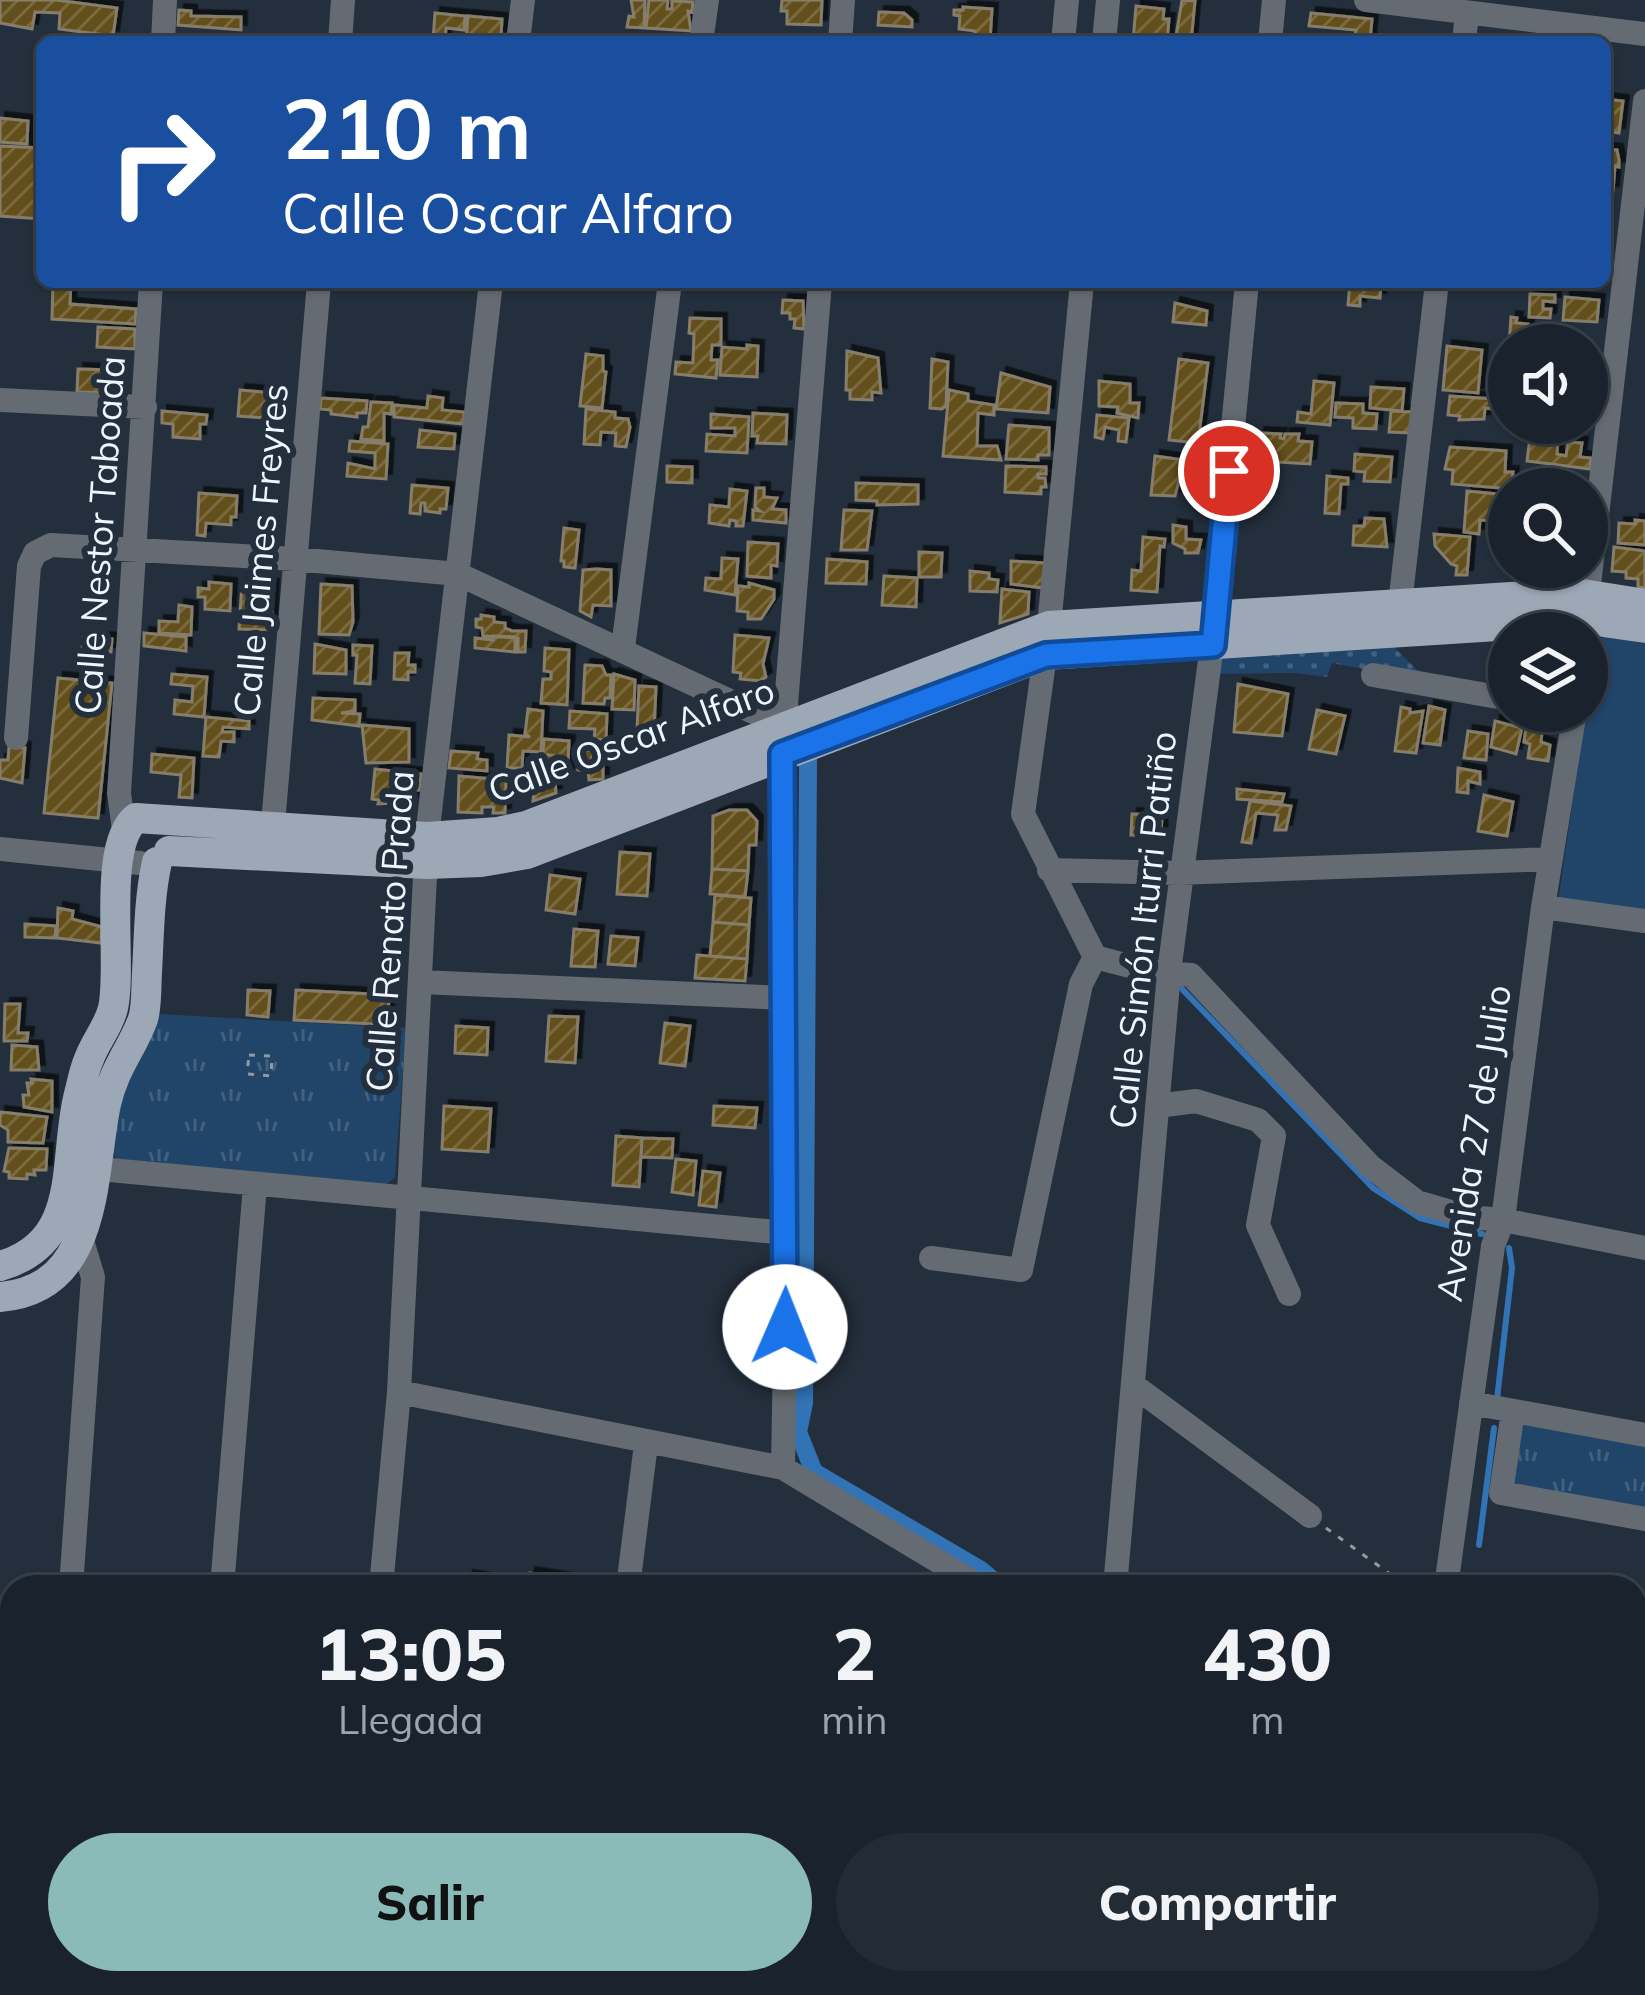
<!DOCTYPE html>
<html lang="es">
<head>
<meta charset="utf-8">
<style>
	body { margin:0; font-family:Mulish,sans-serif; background:#232b35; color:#f1f3f6; height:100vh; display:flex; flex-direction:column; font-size:45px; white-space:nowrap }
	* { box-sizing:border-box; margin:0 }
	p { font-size:39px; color:#9fa4aa }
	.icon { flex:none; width:66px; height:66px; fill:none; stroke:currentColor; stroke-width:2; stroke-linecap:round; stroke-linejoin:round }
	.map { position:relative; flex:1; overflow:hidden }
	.drawer { position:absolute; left:0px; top:1575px; width:1647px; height:420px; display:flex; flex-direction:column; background:#1a232d; border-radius:36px 36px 0 0; box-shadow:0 3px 9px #0004,0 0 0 3px #384049 }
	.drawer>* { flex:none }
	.banner { position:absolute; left:36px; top:36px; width:1575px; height:252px; border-radius:18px; box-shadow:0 3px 9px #0004,0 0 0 3px #384049; background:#1a4fa0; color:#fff; overflow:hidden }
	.buttons { position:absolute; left:1488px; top:324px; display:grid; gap:24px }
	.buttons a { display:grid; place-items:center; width:120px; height:120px; border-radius:50%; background:#1a232d; box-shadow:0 3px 9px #0004,0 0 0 3px #384049; font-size:60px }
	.pin { position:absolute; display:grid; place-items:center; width:102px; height:102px; color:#fff; margin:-51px; border:6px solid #fff; border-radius:50%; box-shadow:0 3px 12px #0007 }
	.me { position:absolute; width:132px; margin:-66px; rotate:1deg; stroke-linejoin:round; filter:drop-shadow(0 0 9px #0008) }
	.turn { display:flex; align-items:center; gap:42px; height:252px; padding:0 48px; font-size:54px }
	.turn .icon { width:156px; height:156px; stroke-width:2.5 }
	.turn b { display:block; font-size:84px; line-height:102px }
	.eta { display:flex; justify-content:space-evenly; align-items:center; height:204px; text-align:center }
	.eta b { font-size:72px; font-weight:800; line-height:84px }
	.primary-button { display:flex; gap:24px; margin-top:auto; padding:24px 48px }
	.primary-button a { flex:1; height:138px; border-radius:72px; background:#8bbbb9; color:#111; font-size:48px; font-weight:800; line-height:138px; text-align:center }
	.primary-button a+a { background:#232b35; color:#f1f3f6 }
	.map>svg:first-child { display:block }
	.grass { fill:url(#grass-dots) }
	.park { fill:url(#park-tufts) }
	.pitch { fill:#214469 }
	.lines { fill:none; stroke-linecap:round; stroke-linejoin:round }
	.stream { stroke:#3273b6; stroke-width:6 }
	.canal { stroke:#3273b6; stroke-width:18 }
	.building { fill:url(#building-hatch); stroke:#867e6b; stroke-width:3; filter:url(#shadow) }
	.path { stroke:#9099a4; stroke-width:3; stroke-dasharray:6 9; stroke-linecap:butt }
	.minor { stroke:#656b72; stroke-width:24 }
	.major { stroke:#9ca8b6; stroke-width:30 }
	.route-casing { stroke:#114b97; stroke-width:30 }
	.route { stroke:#1a73e8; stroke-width:21 }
	.labels { text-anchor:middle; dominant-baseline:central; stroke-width:12; stroke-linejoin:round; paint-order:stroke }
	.street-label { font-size:36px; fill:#edf5fe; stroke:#232f3c }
</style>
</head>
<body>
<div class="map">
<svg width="1645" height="1995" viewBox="0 0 1645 1995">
	<defs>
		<pattern id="grass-dots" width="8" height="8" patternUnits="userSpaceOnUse" patternTransform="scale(3)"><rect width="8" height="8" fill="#214469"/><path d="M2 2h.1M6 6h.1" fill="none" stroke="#426080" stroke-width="1.8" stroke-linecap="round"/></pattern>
		<pattern id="park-tufts" width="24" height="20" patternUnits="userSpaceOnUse" patternTransform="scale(3)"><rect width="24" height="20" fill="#214469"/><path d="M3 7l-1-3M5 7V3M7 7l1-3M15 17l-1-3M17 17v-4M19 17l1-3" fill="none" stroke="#426080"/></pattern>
		<pattern id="building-hatch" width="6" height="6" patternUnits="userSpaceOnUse" patternTransform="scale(3)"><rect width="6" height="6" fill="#64501c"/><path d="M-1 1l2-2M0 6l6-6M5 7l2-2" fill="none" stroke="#7a6a3e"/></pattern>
		<filter id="shadow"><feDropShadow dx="5.5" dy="-5.5" stdDeviation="0" flood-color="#0009"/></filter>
	</defs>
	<rect width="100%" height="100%" fill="#232f3c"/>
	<path class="grass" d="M1390 643 1418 671 1451 686 1332 663 1327 677 1295 673 1216 674V659Z"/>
	<path class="park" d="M159 1014 406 1028 395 1177 386 1185 118 1162C94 1127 142 1049 159 1014Z
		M1520 1421 1645 1443V1511L1509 1486Z"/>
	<path class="pitch" d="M1605 636 1645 644V916L1558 901 1596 642Z"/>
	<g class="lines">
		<path class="stream" d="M1182 989 1373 1188 1420 1218 1482 1234
			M1497 1399 1512 1268 1509 1248
			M1479 1545 1494 1428
			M1479 1983 1484 1995"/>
		<path class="canal" d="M808 760 804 1403 798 1432 814 1472 981 1570 1001 1587"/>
	</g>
	<path class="building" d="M0 0H56L117 8 113 36 59 29 60 13 35 12 32 29 0 23Z
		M631 0H645L644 28 627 27 629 16 634 17Z
		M649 0H668L667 9H672V1L693 2 692 12 688 11 691 31 646 28Z
		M782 0H822L821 25 787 24V11H781Z
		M1182 0 1195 1 1191 42H1175Z
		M1136 6 1164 9 1163 19H1169L1167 42H1133Z
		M963 7 992 9 990 41 975 40V31L959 29 960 16 954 15V10H963Z
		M179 10 191 11V16L241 17V30L178 25Z
		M879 12 904 13 912 20V27L878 25Z
		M435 13 465 16 464 30 446 28 445 40H433Z
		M1311 13 1372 19 1370 42H1354L1356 30 1309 26Z
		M468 16 502 19 501 36 492 35 491 42H466Z
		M1605 99 1623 101 1619 133 1605 131Z
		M0 118 28 121 27 144 0 142Z
		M0 146 42 148V219L0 216Z
		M1605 149 1617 150 1619 160V167L1615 166 1613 191 1605 190Z
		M53 282H71L70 304 136 309 135 324 52 319Z
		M1350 282 1381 284 1380 298 1360 296V306L1348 305Z
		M1530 294 1555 295V302L1543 301V309H1551L1550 318 1529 317Z
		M1565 297 1599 300 1597 322 1563 320Z
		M783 300 803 301 804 329 794 328 795 319H790V313H782Z
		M1175 303 1207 311 1206 325 1173 322Z
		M1511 317 1517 318 1516 323 1528 324 1527 345H1509Z
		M690 318 721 319V345H712L711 360H718L716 378 675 374 676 362 693 363 694 334 689 333Z
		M98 327 135 329V349L97 347Z
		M747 345 758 346 757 377 720 375 722 347 747 349Z
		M1447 346 1482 350 1478 393 1443 390Z
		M847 351 878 358 881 393 872 392V400L850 399V390H846Z
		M586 354 603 356V371L606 372 602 408 580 406Z
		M932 359 948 362 946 406 942 409 930 408Z
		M1179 359 1208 363 1198 443 1169 440Z
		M78 369 113 370V393L77 392Z
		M1001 373 1050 387 1048 413 996 409Z
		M1099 381 1130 384V403H1139L1138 418 1117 413 1118 407 1099 406Z
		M1314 381 1334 383 1330 425 1297 422 1298 412 1311 414Z
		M1371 387 1404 389 1402 411 1370 408Z
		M240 390 274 393 273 403 266 402V418L238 416Z
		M949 390 968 394V401L994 405V415L978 413 977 446H997L1001 460 943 456Z
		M428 396 443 398 442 410 464 412V424L394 417V405L427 408Z
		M1450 396 1494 399 1493 409 1485 408 1484 419 1459 420 1460 416 1448 415Z
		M321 398 367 401 366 413H357V417L331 414V410L320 409Z
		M371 402 392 403 391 414 384 413V441L361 439 363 427H368Z
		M1336 403 1363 404V413L1377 414 1376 429 1353 428V418L1335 417Z
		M586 409 615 412V418L628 419 630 427 626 447 615 446 616 433 601 432 600 445 584 444Z
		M162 411 207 415 206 424H200V439L173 437V424L162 423Z
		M1391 411 1414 412 1412 433 1389 432Z
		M753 413 787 415 786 444 757 443 758 436H752Z
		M711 414 749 417 747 453 706 451 707 434 735 436V428H711Z
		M1097 415 1129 418 1126 442 1118 441 1119 430 1105 427 1103 439 1095 437Z
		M1009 425 1049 428V455H1038V460L1006 459Z
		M420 430 455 434 454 449 418 447Z
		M1259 433 1281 434 1280 438 1284 439 1285 434H1299L1298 441 1312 442 1310 464 1257 461Z
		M1530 437 1558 440 1557 454 1566 456 1568 442 1582 443 1580 457 1591 458 1590 469 1527 461Z
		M350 441 388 444 386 479 347 476 348 463 375 469V453L349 451Z
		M1450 447 1506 451 1505 472H1513L1511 489 1452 484 1453 470 1445 469Z
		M1355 454 1392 457 1390 482 1364 481 1365 472 1354 471Z
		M1155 456 1184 460 1183 481H1179L1175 496 1151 495Z
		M667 466 692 467V483L667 482Z
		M1006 466 1046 467V474H1038V478H1045L1046 487H1041V494L1005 492Z
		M1327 476 1348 478V484H1341L1339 514 1325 513Z
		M856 483 918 485V504L877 505V501L856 500Z
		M412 485 448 488 446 509H440V513L425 511V503H421L420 514 410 513Z
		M756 488H764V497L777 498 772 509 786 510V523L753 520V510L760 511 755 507Z
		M730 489 747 491 743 526H736V521L730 520 729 526 709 523 710 505 729 507Z
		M1467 491 1509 495V522L1480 520 1479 534 1464 532Z
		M199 493 237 496 236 517H231V525L206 523 205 536 197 535Z
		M844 510 872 511 867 550H841Z
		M1365 518 1384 519 1387 547 1353 545 1354 526H1364Z
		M1635 520 1645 521V545L1618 543 1619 523 1635 524Z
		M1173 525 1186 527V539L1201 540 1198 553H1185V549L1173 543Z
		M564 528 579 530 575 568 564 567V561H561Z
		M1434 534 1470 537 1467 575H1456L1457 566 1451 564 1435 546Z
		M1143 537 1165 539 1164 547 1160 546 1157 592 1131 590 1132 570 1141 571Z
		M748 542 778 544 777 566 771 565V578L747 576Z
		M1614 547 1645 551V588L1638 587V579L1626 578V572L1612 571Z
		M919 552 942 553 941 577H919Z
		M722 558 738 559 735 595 705 590 706 578 721 579Z
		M827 559 867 562 866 584 826 583Z
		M1011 561 1045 563 1043 588 1011 584Z
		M597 569 611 570V606L593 605 591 617 580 611 583 570Z
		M970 571 989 573V579L998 580 997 592 970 591Z
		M884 576 917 578 916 607 882 605Z
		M209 582 231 584 230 611 205 609V597H198V588L209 589Z
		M749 583 774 590V599L761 619H748V612L737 611 738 586 749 587Z
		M242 584 273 585 271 630 239 629Z
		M321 584 352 586 353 622 349 635 319 634Z
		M1002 589 1029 592 1028 614 1000 623Z
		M179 605 192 607 191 635 159 633V621L178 622Z
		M481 615 494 617V622L505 623V628L512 631H526L525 652H518V638L483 636 482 628 476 627V619H481Z
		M144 633 186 637V651L144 646Z
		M735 635 769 638 763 664 766 677 761 681 740 679 741 673 733 672Z
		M493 636 515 637V652L475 648V638L493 640Z
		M83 637 112 639 111 652 82 650Z
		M315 644 346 650V674L314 673Z
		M353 645 372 646 370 684 355 683 357 655H353Z
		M1502 647 1509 648V686L1495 684Z
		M545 648 569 650 567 705 541 703 543 679H551V672L544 671Z
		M395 653H409L408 665H415V672H408V680L394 679Z
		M585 665 602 666 606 675H611L610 698H605L604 704 583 703Z
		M172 674 207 677 204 717 174 714 175 700 192 702 193 686 171 684Z
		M614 674 635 680 634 710 612 709Z
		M58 678 112 683 98 818 44 813Z
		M1238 684 1288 694 1282 736 1234 732Z
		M639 686 656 687 654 731 637 729Z
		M313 698 355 700V711L341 713 360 714 359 726 312 720Z
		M1429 706 1445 710 1440 745 1423 743Z
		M1401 707 1410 709V713L1423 711 1416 753 1395 751Z
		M528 709 543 711 541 752 523 751 522 768H507L509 735 530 737 525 734Z
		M1317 710 1345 716 1336 754 1309 749Z
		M570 711 607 714 606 740 594 739 595 729 569 728Z
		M206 717 249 721V729L223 727 222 732H234V742L221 741 219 757 203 756Z
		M1495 721 1522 728 1516 754 1491 747Z
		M362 725 409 729V762L366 763Z
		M1526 728 1542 732 1541 742 1550 745 1548 761 1528 758 1530 744 1524 742Z
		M1468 731 1488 734 1486 760 1464 758Z
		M544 739 569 741 568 763 555 762V756L543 754Z
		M9 747 25 748 22 783 0 778V760H8Z
		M578 750H593L592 759 603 760V779L589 780 588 771 578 770Z
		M451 751 478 753 477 759 487 760V771L449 768Z
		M152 754 194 758 192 798 179 797 181 775 151 772Z
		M543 754 555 756V762L568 763V773L555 781 556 793 533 801 535 780H541Z
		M1458 768 1480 772V784L1468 781V793L1457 792Z
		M375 769 421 774 419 790H413L412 802 378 804 379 800 372 799Z
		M459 776 506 780 505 813H493L494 807H482V813L458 812Z
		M1237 789 1284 794 1282 802 1237 799Z
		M1484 795 1513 802 1507 836 1478 831Z
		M1250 801 1291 806 1286 830H1275L1278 815 1256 813 1251 843 1242 842Z
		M729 810H747L757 821 756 845H749L748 871 712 869 713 816Z
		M1132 814 1162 815 1161 836 1131 835Z
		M620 852 650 854 647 896 617 894Z
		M712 869 748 871 745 897 710 894Z
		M550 875 580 879 575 914 546 910Z
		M715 895 751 898 749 925 713 922Z
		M58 908 73 911 72 919 102 927 101 943 57 938Z
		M713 922 749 925 747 959 710 956Z
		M25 924 56 926 55 938 25 937Z
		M574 929 598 931 595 967 571 966Z
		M611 936 638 938 635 966 608 964Z
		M697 955 747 959 745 981 695 978Z
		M248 990 270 991 268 1017 247 1015Z
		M296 990 389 995 388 1017 375 1016 374 1024 294 1020Z
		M5 1004H20L18 1033H28L27 1041H4Z
		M549 1016 578 1017 575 1063 546 1061Z
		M665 1023 690 1026 685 1066 660 1063Z
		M456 1026 488 1028 487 1055 455 1053Z
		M12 1045 37 1047 39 1070H11Z
		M31 1079 52 1081V1112L24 1107 23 1095H29L27 1083H32Z
		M444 1106 491 1109 488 1152 442 1149Z
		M714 1106 757 1108 755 1128 713 1125Z
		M0 1112 47 1117 43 1143 8 1142V1130L0 1125Z
		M616 1136 642 1138 639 1187 613 1185Z
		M642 1138 673 1139 672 1158 641 1157Z
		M9 1148 47 1149 46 1170H34L35 1175 27 1174V1179L9 1178V1172L4 1171Z
		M676 1159 696 1161 693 1195 672 1192Z
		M703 1171 720 1173 716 1207 699 1205Z
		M530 1573 604 1585 603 1587H466L468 1576 528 1586Z
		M1635 1943 1641 1944 1644 1995H1631L1630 1983H1635Z
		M217 1983H249L248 1995H216Z
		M1542 1983H1618L1628 1985 1625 1995H1587Z"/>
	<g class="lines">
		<path class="path" d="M249 1055 272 1056 271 1076 247 1074Z
			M1326 1528 1408 1587"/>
		<path class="minor" d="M1366 0 1645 34
			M163 42 165 0
			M340 42 343 0
			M518 42 523 0
			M701 42 707 0
			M840 42 843 0
			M1063 42 1067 0
			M1104 42 1108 0
			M1270 42 1274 0
			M1464 42 1467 13
			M1082 282 1049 626 1023 814 1095 957
			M0 400 145 407
			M1400 604 1437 282
			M1587 639 1588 593 1645 101
			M623 648 670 282
			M1373 675 1509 699
			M16 738 29 566 35 553 51 545 295 559 458 574 783 726
			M273 824 319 282
			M124 830 119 793 151 282
			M0 849 140 863
			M1049 870 1179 873 1551 859
			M1543 907 1645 921
			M1095 957 1152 972 1191 975 1370 1166 1417 1202 1468 1217 1503 1220 1645 1248
			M421 982 785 998
			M1157 1106 1196 1101 1258 1120 1274 1136 1258 1225 1289 1294
			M99 1169 787 1233
			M931 1258 1021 1270 1081 984 1095 957
			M1133 1385 1310 1516
			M399 1392 783 1468 981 1587
			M1471 1403 1645 1435
			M1513 1411 1501 1493 1645 1519
			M783 1468 787 1233 782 754 820 282
			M71 1587 93 1277 82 1241
			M222 1587 255 1185
			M381 1587 399 1392 427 837 491 282
			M628 1587 646 1444
			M1115 1587 1169 972 1212 645 1247 282
			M1446 1587 1493 1246 1503 1220 1543 907 1575 711
			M1635 1683 1645 1685
			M1360 1983V1995
			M1496 1983 1500 1995
			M44 1995 45 1983
			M198 1995V1983
			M346 1995 347 1983
			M577 1995 578 1983
			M889 1995 890 1983
			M1071 1995 1073 1983"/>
		<path class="major" d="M169 851 427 864 481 862 527 854 1046 655 1590 620 1645 628
			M0 1266C84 1242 62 1160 79 1094 82 1083 84 1070 89 1059 95 1042 109 1026 113 1008 123 964 101 846 136 818L427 837 498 832 526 826 1049 626 1576 593 1645 604
			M0 1297C100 1289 91 1175 106 1104 114 1068 132 1049 143 1019 147 1006 146 987 147 973 149 936 149 898 157 862
			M0 1739 12 1740
			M0 1763 12 1764
			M1635 1903 1645 1905
			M1635 1927 1645 1929"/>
	</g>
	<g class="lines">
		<defs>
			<path id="route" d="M785 1327 782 754 1046 655 1213 645 1229 471"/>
		</defs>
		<use href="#route" class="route-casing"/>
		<use href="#route" class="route"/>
	</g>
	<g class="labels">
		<g class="street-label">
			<text transform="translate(99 535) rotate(-86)">Calle Nestor Taboada</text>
			<text transform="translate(260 550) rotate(-85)">Calle Jaimes Freyres</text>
			<text transform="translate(631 739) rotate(-20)">Calle Oscar Alfaro</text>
			<text transform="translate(1142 930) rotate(-84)">Calle Simón Iturri Patiño</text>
			<text transform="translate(389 931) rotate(-86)">Calle Renato Prada</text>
			<text transform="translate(1473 1143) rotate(-81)">Avenida 27 de Julio</text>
		</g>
	</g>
</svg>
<div class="buttons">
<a><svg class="icon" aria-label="sound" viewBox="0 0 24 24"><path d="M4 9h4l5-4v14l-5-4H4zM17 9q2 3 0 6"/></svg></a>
<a><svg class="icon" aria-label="search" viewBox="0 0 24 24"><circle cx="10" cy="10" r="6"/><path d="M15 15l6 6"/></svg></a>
<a><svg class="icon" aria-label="layers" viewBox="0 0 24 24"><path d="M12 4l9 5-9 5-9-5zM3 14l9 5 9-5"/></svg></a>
</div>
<div class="pin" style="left:1229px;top:471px;background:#d93025"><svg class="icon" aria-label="arrive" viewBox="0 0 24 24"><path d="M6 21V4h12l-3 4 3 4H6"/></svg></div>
<svg class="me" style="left:785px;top:1327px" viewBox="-20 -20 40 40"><circle r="19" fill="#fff"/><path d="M0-13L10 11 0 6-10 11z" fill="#1a73e8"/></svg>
<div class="banner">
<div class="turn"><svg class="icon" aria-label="right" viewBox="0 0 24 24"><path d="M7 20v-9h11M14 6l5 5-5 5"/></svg><div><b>210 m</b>Calle Oscar Alfaro</div></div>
</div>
<section class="drawer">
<div class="eta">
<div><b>13:05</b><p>Llegada</p></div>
<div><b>2</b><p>min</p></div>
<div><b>430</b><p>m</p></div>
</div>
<div class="primary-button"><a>Salir</a><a>Compartir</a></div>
</section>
</div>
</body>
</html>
